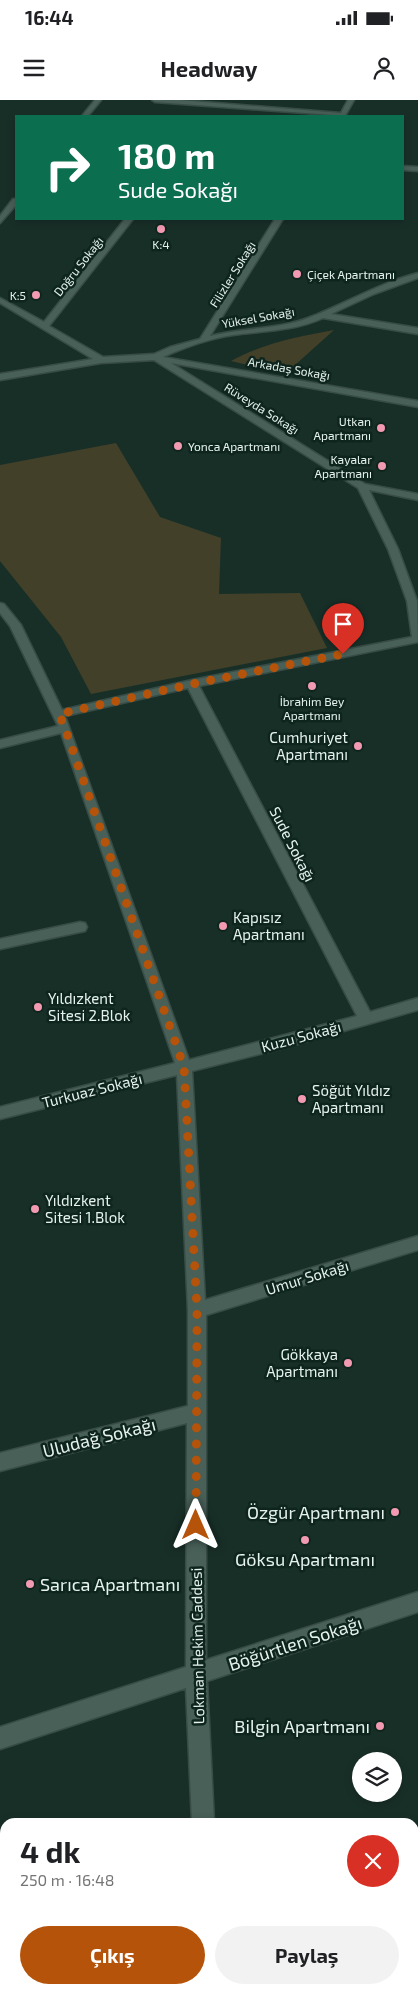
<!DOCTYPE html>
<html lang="tr">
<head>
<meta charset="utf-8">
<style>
	body { margin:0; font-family:"Exo 2",sans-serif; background:#f2f2f2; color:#202124; height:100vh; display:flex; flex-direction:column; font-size:19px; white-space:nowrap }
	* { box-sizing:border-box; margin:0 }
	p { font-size:16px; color:#757577 }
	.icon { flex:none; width:28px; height:28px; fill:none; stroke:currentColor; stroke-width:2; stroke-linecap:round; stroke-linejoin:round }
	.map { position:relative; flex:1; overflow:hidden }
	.sheet { position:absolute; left:0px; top:1718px; width:419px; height:176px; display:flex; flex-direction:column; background:#fff; border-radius:15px 15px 0 0; box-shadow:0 2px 8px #0003 }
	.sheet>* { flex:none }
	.hud { position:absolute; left:15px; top:15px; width:389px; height:105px; border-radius:0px; box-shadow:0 2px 8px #0003; background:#0b6e4f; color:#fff; overflow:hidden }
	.fabs { position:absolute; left:352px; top:1652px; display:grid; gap:10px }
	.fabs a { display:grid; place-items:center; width:50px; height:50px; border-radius:50%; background:#fff; box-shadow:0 2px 8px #0003; font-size:25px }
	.pin { position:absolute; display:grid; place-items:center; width:42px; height:42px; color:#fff; margin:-51px -21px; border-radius:50% 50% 50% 0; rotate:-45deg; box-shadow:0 0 5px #0007 }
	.pin .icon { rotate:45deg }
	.me { position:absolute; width:55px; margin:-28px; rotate:0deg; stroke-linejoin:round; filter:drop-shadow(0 0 4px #0008) }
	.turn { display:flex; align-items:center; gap:18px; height:105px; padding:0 20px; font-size:22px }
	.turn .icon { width:65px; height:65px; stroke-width:2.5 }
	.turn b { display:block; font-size:35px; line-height:42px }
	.round { display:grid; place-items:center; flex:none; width:52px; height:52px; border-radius:26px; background:#f2f2f2 }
	.headline { display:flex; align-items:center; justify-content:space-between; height:85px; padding:0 20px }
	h1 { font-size:30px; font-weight:700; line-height:38px }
	.button { display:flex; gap:10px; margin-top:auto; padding:10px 20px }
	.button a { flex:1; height:58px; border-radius:30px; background:#b45309; color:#fff; font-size:20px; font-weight:700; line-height:58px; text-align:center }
	.button a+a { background:#f2f2f2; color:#202124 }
	.status { display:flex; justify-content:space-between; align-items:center; height:35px; padding:0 25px; background:#fff; direction:ltr }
	.status svg { height:14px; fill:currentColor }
	header { display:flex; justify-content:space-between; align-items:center; height:65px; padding:0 20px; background:#fff; font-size:22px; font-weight:700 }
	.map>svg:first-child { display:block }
	.green { fill:#424029 }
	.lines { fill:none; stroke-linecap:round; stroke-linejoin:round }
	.minor-casing { stroke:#384c46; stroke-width:3 }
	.minor { fill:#486058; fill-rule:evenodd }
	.route { stroke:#b45309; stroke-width:9; stroke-dasharray:0 16.2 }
	.poi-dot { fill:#f19ab2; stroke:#0e251e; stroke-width:2 }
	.labels { text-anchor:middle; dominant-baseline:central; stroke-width:5; stroke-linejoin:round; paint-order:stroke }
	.far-poi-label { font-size:12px; fill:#e5f2ed; stroke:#0e251e; text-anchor:end }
	.far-street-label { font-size:12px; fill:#e5f2ed; stroke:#0e251e }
	.poi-label { font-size:15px; fill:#e5f2ed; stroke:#0e251e; text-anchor:start }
	.street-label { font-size:15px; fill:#e5f2ed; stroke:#0e251e }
	.near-street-label { font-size:18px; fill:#e5f2ed; stroke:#0e251e }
	.near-poi-label { font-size:18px; fill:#e5f2ed; stroke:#0e251e; text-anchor:end }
</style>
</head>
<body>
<div class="status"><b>16:44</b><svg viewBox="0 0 49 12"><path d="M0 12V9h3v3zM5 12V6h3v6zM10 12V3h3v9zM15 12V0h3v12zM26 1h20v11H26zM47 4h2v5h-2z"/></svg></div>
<header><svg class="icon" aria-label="menu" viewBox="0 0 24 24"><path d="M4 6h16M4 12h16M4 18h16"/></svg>Headway<svg class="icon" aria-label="person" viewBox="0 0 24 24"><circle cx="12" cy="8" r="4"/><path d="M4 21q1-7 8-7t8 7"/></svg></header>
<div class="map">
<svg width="418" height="1893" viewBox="0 0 418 1893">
	<rect width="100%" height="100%" fill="#182f28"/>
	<path class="green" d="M334 230 285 274 231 261C264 243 297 237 334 230Z
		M116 343 160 417 221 438 219 494 300 493 327 548 91 594 61 537 0 461V365Z"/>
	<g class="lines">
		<defs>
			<path id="minor" d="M95 0H101L88 16H82Z
				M152 0H179L341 13 348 0H354L345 16 155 2Z
				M402 66 418 67V71L402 70Z
				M13 99H16V105L0 123V116Z
				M125 119H133L49 226 103 257 154 254 170 247 200 239 275 119H283L210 236C241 228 280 229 308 218 345 204 379 183 418 173V178L374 194 331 214 418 228V234L323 218C295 231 263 231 233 235 211 238 183 248 163 257L418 301V307L171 263 365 384 418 394V400L369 390 398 449 417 501 418 542 199 586 370 912 418 898V910L280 949 192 971 205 1200 418 1136V1150L206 1215V1560L418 1492V1512L207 1581 214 1722H192L186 1588 0 1649V1627L186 1567 187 1323 0 1371V1353L188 1306V1210L177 975 0 1019V1007L175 963 61 633 0 648V640L58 626 10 526 0 513V503L4 504 21 525 62 610 192 580 412 537 407 501 388 449 358 388 154 260 101 263 0 280V274L93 259 0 203V198L44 222ZM188 588 357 916 189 960 65 616Z
				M80 822 85 823 87 827 85 831 0 849V839Z
				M199 1889H223V1893H199Z"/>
		</defs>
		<use href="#minor" class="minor-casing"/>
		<use href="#minor" class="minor"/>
	</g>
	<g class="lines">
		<path class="route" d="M196 1425 197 1210 184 967 65 628 59 614 192 584 343 554"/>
	</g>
	<g class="poi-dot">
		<circle cx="161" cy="129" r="5"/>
		<circle cx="297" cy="174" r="5"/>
		<circle cx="36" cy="195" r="5"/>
		<circle cx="381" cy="328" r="5"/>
		<circle cx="178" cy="346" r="5"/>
		<circle cx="382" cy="366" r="5"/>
		<circle cx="312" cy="586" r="5"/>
		<circle cx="358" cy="646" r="5"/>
		<circle cx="223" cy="826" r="5"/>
		<circle cx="38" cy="907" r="5"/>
		<circle cx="302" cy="999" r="5"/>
		<circle cx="35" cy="1109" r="5"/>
		<circle cx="348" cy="1263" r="5"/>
		<circle cx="395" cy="1412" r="5"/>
		<circle cx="305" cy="1440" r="5"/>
		<circle cx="30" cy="1484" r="5"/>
		<circle cx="380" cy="1626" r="5"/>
	</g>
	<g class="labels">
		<g class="far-poi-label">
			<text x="161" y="144" text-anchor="middle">K:4</text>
			<text x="307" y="174" text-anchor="start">Çiçek Apartmanı</text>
			<text x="26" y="195">K:5</text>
			<text x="371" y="321">Utkan<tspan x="371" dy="14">Apartmanı</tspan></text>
			<text x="188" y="346" text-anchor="start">Yonca Apartmanı</text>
			<text x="372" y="359">Kayalar<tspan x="372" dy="14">Apartmanı</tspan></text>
			<text x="312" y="601" text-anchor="middle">İbrahim Bey<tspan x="312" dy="14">Apartmanı</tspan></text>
		</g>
		<g class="far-street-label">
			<text transform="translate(78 166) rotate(-52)">Doğru Sokağı</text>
			<text transform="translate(232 174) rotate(-58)">Filizler Sokağı</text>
			<text transform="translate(258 217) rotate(-10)">Yüksel Sokağı</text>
			<text transform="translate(289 268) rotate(10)">Arkadaş Sokağı</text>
			<text transform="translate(262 308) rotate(32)">Rüveyda Sokağı</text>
		</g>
		<g class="poi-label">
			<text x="348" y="637" text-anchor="end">Cumhuriyet<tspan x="348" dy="17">Apartmanı</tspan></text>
			<text x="233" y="817">Kapısız<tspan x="233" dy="17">Apartmanı</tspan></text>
			<text x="48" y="898">Yıldızkent<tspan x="48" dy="17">Sitesi 2.Blok</tspan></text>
			<text x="312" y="990">Söğüt Yıldız<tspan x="312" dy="17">Apartmanı</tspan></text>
			<text x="45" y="1100">Yıldızkent<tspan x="45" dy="17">Sitesi 1.Blok</tspan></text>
			<text x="338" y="1254" text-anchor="end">Gökkaya<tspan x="338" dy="17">Apartmanı</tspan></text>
		</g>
		<g class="street-label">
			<text transform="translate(293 744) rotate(63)">Sude Sokağı</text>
			<text transform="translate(301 936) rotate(-15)">Kuzu Sokağı</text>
			<text transform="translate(92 990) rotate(-14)">Turkuaz Sokağı</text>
			<text transform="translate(307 1177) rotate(-17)">Umur Sokağı</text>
			<text transform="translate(197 1546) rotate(-91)">Lokman Hekim Caddesi</text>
		</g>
		<g class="near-street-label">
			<text transform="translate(99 1337) rotate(-14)">Uludağ Sokağı</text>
			<text transform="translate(295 1543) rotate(-18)">Böğürtlen Sokağı</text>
		</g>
		<g class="near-poi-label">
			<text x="385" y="1412">Özgür Apartmanı</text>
			<text x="305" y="1459" text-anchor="middle">Göksu Apartmanı</text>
			<text x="40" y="1484" text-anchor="start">Sarıca Apartmanı</text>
			<text x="370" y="1626">Bilgin Apartmanı</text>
		</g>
	</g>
</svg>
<div class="fabs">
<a><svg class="icon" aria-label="layers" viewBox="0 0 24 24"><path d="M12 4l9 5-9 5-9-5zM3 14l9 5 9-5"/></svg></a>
</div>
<div class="pin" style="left:343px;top:554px;background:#d93025"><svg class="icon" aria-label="arrive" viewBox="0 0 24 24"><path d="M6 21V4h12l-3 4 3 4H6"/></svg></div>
<svg class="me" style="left:196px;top:1425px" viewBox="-20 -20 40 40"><path d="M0-17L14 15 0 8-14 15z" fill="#b45309" stroke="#fff" stroke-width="4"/></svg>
<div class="hud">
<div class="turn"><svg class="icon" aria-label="right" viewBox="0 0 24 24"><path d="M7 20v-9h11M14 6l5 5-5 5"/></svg><div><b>180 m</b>Sude Sokağı</div></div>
</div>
<section class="sheet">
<div class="headline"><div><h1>4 dk</h1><p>250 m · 16:48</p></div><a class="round" style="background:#d93025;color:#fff"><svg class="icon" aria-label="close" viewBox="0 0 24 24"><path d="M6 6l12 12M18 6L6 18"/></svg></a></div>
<div class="button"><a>Çıkış</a><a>Paylaş</a></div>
</section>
</div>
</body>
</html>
